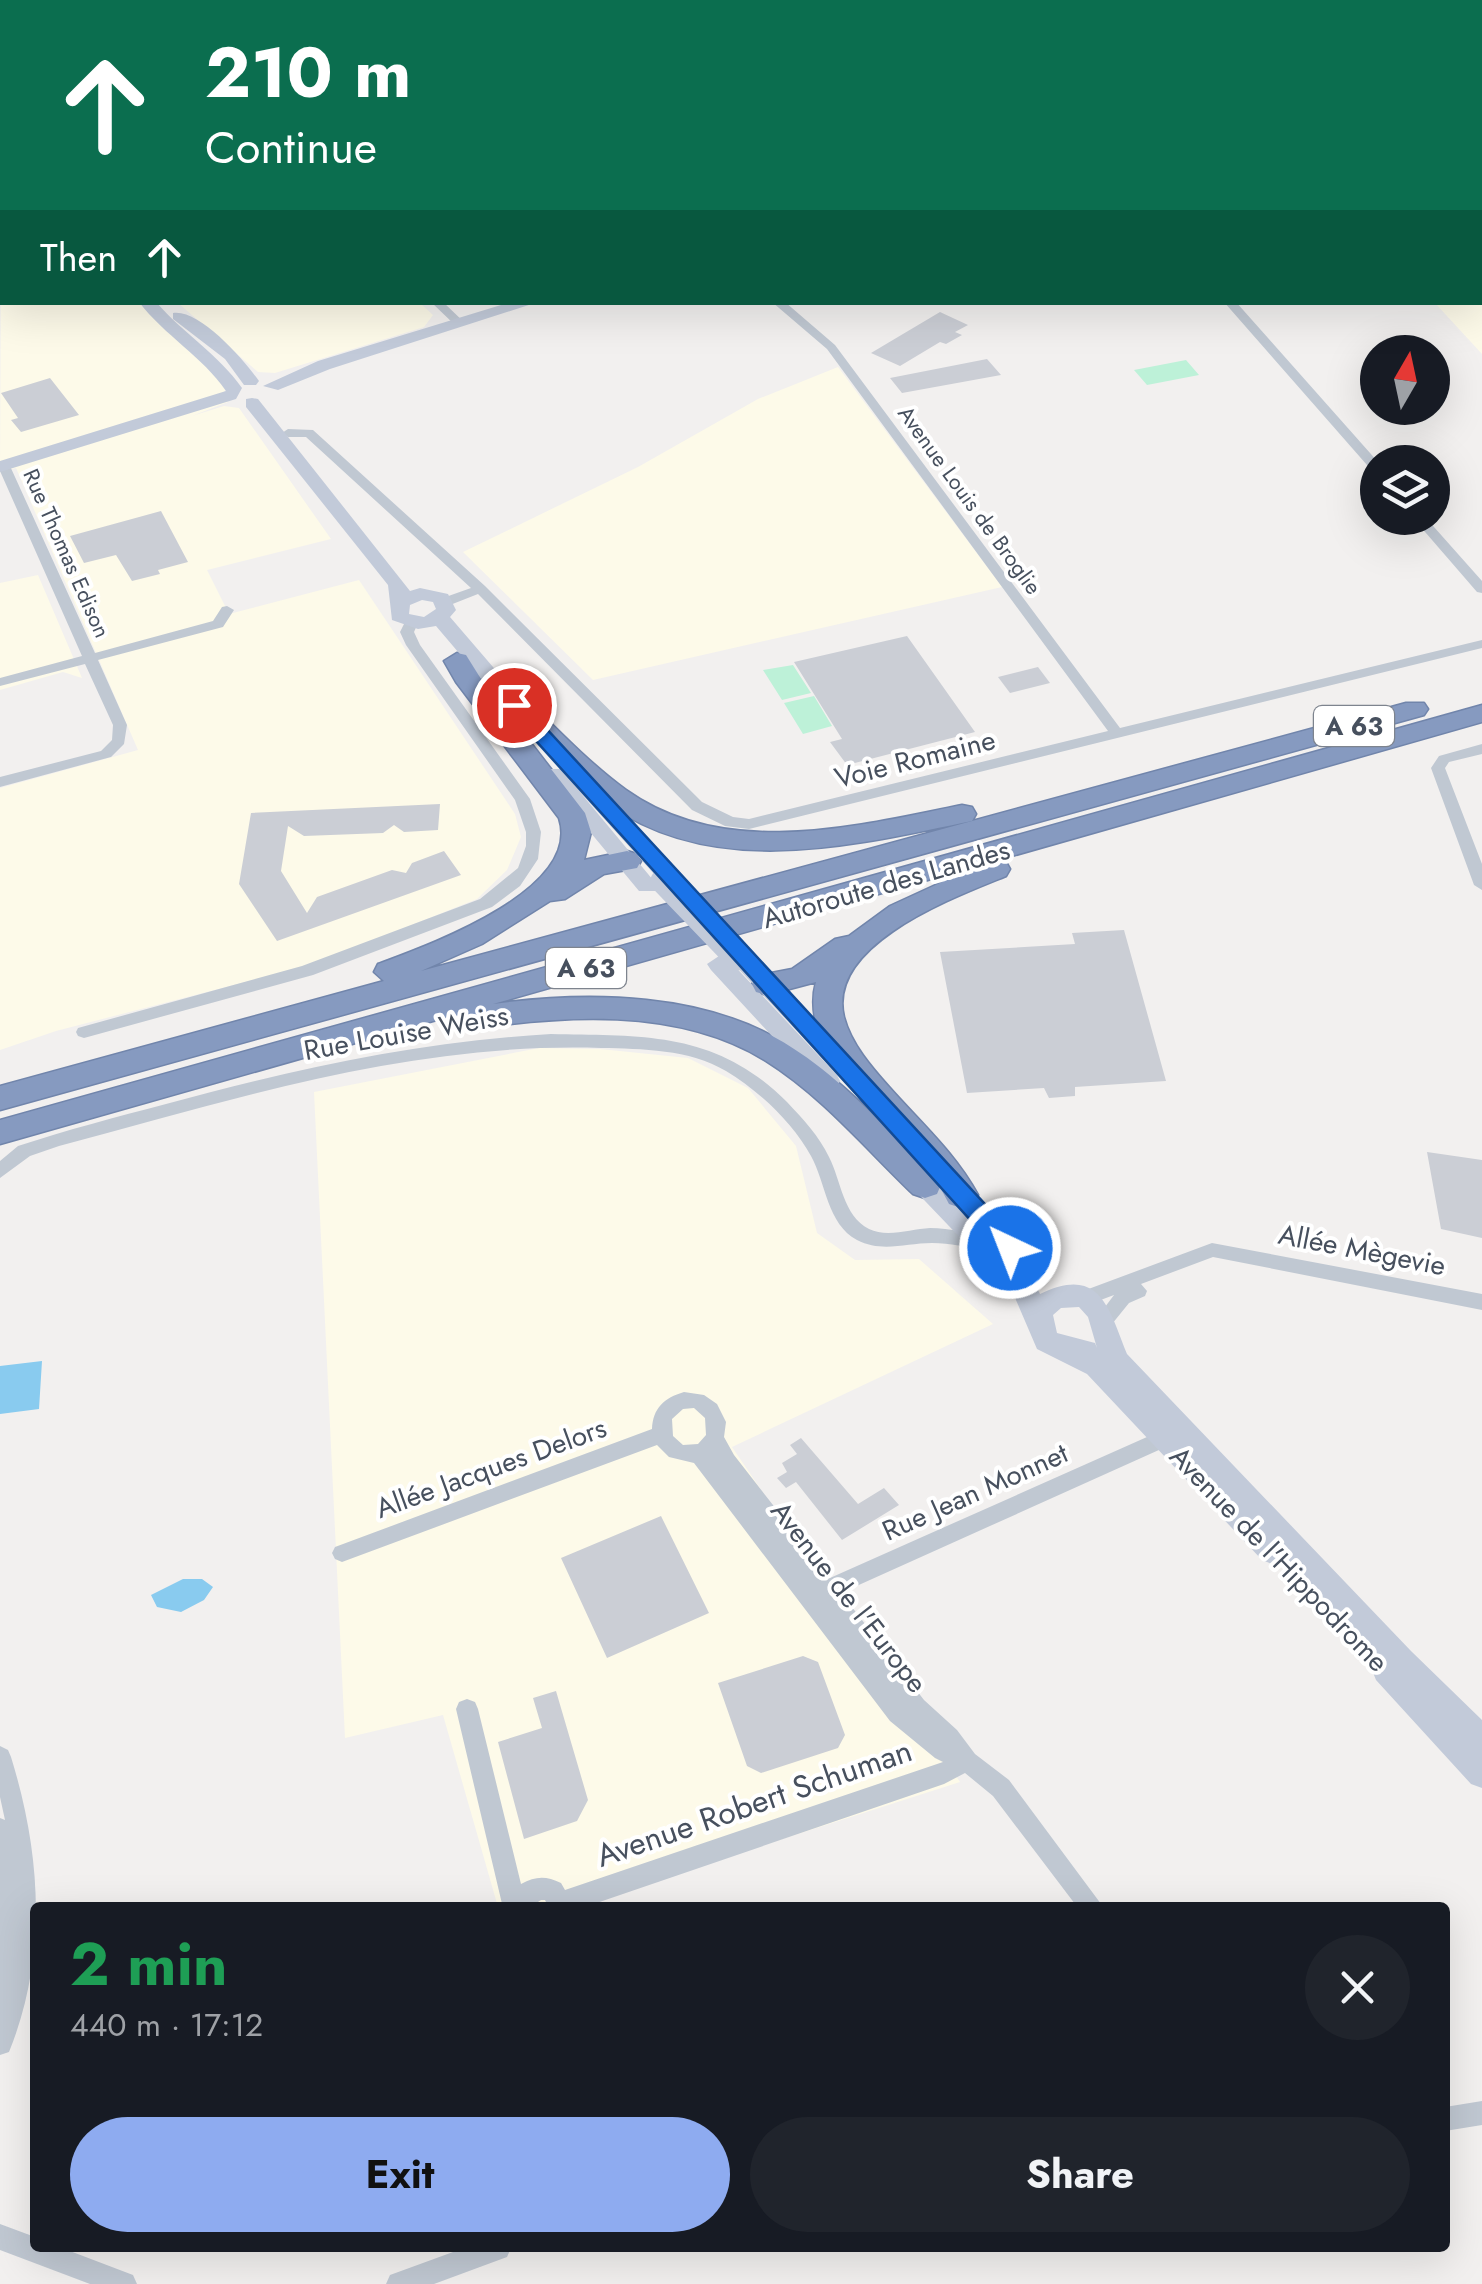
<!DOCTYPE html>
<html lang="en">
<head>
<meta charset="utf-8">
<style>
	body { margin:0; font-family:Jost,sans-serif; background:#20242c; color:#f1f3f6; height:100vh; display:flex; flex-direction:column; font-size:38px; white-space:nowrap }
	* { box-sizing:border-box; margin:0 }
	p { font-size:32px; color:#9ea1a6 }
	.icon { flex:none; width:55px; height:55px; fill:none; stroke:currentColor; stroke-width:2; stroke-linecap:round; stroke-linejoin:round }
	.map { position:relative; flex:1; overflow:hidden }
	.drawer { position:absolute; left:30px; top:1902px; width:1420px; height:350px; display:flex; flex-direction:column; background:#171b24; border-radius:10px; box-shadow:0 10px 40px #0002 }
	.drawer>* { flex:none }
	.hud { position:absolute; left:0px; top:0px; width:1482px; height:305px; box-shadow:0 10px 40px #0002; background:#0b6e4f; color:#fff; overflow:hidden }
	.needle { width:65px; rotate:9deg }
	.buttons { position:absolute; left:1360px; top:335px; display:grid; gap:20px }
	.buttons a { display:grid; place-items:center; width:90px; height:90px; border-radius:50%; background:#171b24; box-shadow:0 10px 40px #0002; font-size:50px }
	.pin { position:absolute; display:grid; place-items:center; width:85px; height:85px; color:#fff; margin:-42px; border:5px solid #fff; border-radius:50%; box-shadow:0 2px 10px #0007 }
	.me { position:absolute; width:110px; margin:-55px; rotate:317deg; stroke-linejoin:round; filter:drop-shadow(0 0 8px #0008) }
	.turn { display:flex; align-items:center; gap:35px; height:210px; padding:0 40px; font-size:45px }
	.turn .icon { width:130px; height:130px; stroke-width:2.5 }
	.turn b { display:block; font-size:70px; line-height:85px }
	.then { display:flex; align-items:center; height:95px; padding:0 40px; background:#0003; gap:20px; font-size:38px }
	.round { display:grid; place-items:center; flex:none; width:105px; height:105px; border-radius:52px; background:#20242c }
	.head { display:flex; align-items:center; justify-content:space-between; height:170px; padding:0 40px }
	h1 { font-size:60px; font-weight:700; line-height:75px; color:#1e9e55 }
	.cta { display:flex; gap:20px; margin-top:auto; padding:20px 40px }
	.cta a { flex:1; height:115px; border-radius:60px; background:#8eabf0; color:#111; font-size:40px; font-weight:700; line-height:115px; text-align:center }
	.cta a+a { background:#20242c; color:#f1f3f6 }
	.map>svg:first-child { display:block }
	.commercial { fill:#fdfae9 }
	.green { fill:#bdf1d8 }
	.water { fill:#89cbef }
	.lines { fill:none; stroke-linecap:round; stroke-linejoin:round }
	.stream { stroke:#89cbef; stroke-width:2.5 }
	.building { fill:#cbced5 }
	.highway-casing { stroke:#7185ab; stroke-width:3 }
	.street { fill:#c0c8d2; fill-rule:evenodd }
	.secondary { fill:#c2cad9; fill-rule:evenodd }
	.highway { fill:#869ac0; fill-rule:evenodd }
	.tram { stroke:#b1b3ba; stroke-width:2.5 }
	.secondary-bridge { stroke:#c2cad9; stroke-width:25 }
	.route { fill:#1a73e8; stroke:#114b97; stroke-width:2.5 }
	.labels { text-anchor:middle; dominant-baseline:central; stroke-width:8; stroke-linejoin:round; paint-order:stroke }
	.far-street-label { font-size:22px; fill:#47505e; stroke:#fff }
	.shield { fill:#fff; stroke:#7e848e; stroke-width:2.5 }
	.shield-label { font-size:25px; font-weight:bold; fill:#47505e }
	.street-label { font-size:28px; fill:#47505e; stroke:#fff }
	.near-street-label { font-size:32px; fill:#47505e; stroke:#fff }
</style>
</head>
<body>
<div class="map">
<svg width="1482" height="2284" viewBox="0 0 1482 2284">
	<rect width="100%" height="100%" fill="#f2f0ef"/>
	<path class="commercial" d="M2 34V302L144 303 229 385 221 396 228 402 192 416 224 406 239 408 331 539 207 570 229 614 359 580 515 814 521 837 507 870 477 899 311 965 56 1031 0 1050V788L138 750 16 468 0 472Z
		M1480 53H1482V354L1435 303 1480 302Z
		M178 303H420L433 315 424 327 275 373 258 372Z
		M838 367 1002 587 593 680 463 552 638 467 758 399Z
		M38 575 82 678 63 672 0 690V583Z
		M539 1048 600 1049 688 1058 748 1088 796 1146 817 1233 855 1260 919 1259 993 1324 732 1447 960 1782 570 1907H498L443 1715 345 1738 314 1092Z"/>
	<path class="green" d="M1186 360 1199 375 1147 385 1134 370Z
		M793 665 811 693 782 700 763 670Z
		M814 696 832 726 803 734 784 703Z"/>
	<path class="water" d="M42 1361 39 1409 0 1414V1366Z
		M183 1579H202L213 1587 204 1600 181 1612 157 1607 151 1595Z"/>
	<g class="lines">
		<path class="stream" d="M992 2 1006 0"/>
	</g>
	<path class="building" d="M940 312 968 325 955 332 962 335 946 344 940 342 900 366 871 353Z
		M987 359 1001 375 902 393 890 378Z
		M50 378 79 415 21 432 11 420 18 418 1 393Z
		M161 511 188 562 158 570 160 574 132 581 116 555 84 563 70 536Z
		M907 636 975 732 847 765 830 742 842 739 794 662Z
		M1038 667 1050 683 1010 693 998 677Z
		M440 804 438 830 404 832 394 825 383 833 304 836 288 826 281 871 307 913 317 897 392 870 406 873 412 863 444 851 461 875 277 941 239 884 251 813Z
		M1124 930 1166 1081 1075 1087V1096L1049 1098 1044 1088 967 1093 940 952 1075 944 1072 933Z
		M1427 1152 1482 1160V1238L1441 1229Z
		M801 1438 858 1504 884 1488 899 1505 842 1540 796 1482 786 1488 777 1478 787 1472 782 1463 797 1454 790 1445Z
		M661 1516 709 1613 607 1658 561 1558Z
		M803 1656 818 1662 845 1735 838 1748 761 1773 747 1766 718 1683Z
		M556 1691 588 1800 577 1821 524 1839 498 1742 542 1728 533 1698Z"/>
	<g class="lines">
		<defs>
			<path id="highway" d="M1258 0H1288L1290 2H1260Z
				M1298 0H1328L1330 2H1300Z
				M1480 21H1482V32H1480Z
				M457 653 466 655 481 679 493 673 502 675C543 714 581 757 626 790 724 860 854 827 962 805L972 807 976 814 972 821 962 823C847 847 712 878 608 804 566 775 533 735 497 699L585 813 591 832 584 860 627 851 637 854 641 861 637 868 604 874 565 899 550 901 482 944 421 971 1406 703H1424L1428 709 1424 715 0 1110V1086L384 981 374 972 378 964C429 945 583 890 559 818L456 682 444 661Z
				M1482 705V722L998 860 1006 862 1010 869 1006 876C955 897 826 944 844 1017 851 1044 872 1068 890 1088 922 1124 955 1153 978 1195L973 1204 961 1208 949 1204 940 1187 937 1194 925 1198 913 1194C866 1149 822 1096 766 1061 678 1006 559 1015 461 1031L450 1028 447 1017 0 1144V1120ZM977 866 890 906 849 936 835 939 792 969 756 976 752 984 756 992 767 995 816 982C799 1045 867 1105 906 1147 870 1112 834 1074 791 1047 707 992 589 991 493 1004Z"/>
		</defs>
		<use href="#highway" class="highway-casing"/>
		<path class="street" d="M515 0H529L531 2H518Z
			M2 27V33L0 34V28Z
			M431 302H443L466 324 456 326Z
			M772 302H785L835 345 1120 728 1482 640V648L749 829 725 826 692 810 478 594 450 605H440V599L471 588 306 437H288L282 433 288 429 313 430 485 586 702 802 733 817 749 819 1108 731 827 349Z
			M1224 302H1236L1378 462V474L1374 473Z
			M0 463 10 466 95 653 213 621 222 607 227 606 234 610 223 627 98 660 127 725 124 744 111 757 0 787V777L101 751 112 740 113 725 85 664 0 686V678L82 656 0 471Z
			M1413 518H1426L1482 581V593L1477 592Z
			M411 619 418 623 414 632 420 645 530 799 541 832 538 859 520 886 492 907 313 975 84 1038 78 1036 76 1032 78 1028 302 966 480 899 518 868 526 846V832L515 800 406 645 400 632 406 620Z
			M1482 744V754L1449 762 1445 768 1482 864V890L1474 885 1431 768 1439 756Z
			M551 1034C644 1036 716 1031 787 1102 803 1119 819 1136 829 1157 841 1180 843 1216 869 1229 887 1238 911 1229 930 1228 950 1228 971 1233 990 1239L993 1244 990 1249 984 1251C967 1247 950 1243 932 1243 906 1243 882 1253 857 1240 827 1224 826 1183 811 1156 793 1123 758 1090 726 1071 689 1049 642 1049 601 1048 414 1042 237 1098 59 1146L30 1156 0 1178V1161L18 1146C67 1130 116 1117 166 1104 294 1069 418 1042 551 1034Z
			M1212 1243 1482 1294V1310L1213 1257 1141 1284 1147 1291 1145 1296 1129 1303 1112 1324 1105 1327 1098 1324 1096 1319 1114 1295 1082 1307 1075 1304 1073 1299 1075 1294Z
			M684 1392 704 1395 717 1404 726 1422 724 1437 734 1455 830 1578 1156 1433 1163 1431 1170 1433 1173 1439 1170 1445 841 1593 924 1700 957 1730 975 1754 1009 1780 1104 1908H1078L993 1796 965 1773 944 1784 582 1908H549L545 1900H541L529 1908H503L456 1709 459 1702 467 1699 475 1702 478 1709 521 1884C536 1876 546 1876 561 1883L565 1890 943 1762 935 1758 890 1721 694 1463 669 1457 657 1445 342 1562 335 1559 332 1553 335 1547 652 1429C653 1408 664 1398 684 1392ZM694 1408 705 1418 706 1435 698 1444 683 1445 673 1436 672 1419 683 1409Z
			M0 1746 8 1750 11 1757C41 1854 48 1956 9 2052L0 2055V1818L5 1820 0 1797Z
			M1482 2101V2125L1445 2131V2107Z
			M0 2224 35 2237V2248H62L133 2275 137 2284H90L0 2250Z
			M464 2248H511L507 2257 434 2284H386L390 2275Z"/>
		<path class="secondary" d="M48 0H62V2H49Z
			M865 0H881L883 2H867Z
			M1480 124H1482V132H1480Z
			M2 248V258L0 259V249Z
			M139 302H156C184 334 218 354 242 388L236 399 0 472V461L226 391C202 356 165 336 139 302Z
			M511 302H538L330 369 278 390 263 386 318 361Z
			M173 313C200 309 244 360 259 381L256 385H244L225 359 173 319Z
			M252 398 258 399 410 591 420 588 448 594 456 610 450 617 518 696V706H504L436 626 418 629 392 620 388 585 246 407V399ZM422 600 433 602 436 609 424 617 409 614 410 605Z
			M571 762 578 764 680 875 683 880 680 885H664L579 791 658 886 655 891H639L542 774 546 769H561Z
			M742 950 750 952 854 1061 857 1067 854 1073H836L734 964 730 958Z
			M719 956 727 958 837 1075 840 1081 837 1087H819L711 970 707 964Z
			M913 1162 922 1165 1033 1279 1040 1294C1101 1264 1109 1310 1127 1354L1411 1651 1482 1720V1788L1471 1784 1376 1680 1372 1670 1378 1659 1283 1558 1272 1564 1262 1560 1087 1374 1037 1349 1013 1293 904 1179 900 1172 904 1165ZM1079 1307 1088 1317 1097 1348 1095 1343 1057 1333 1053 1315 1061 1308Z"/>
		<use href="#highway" class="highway"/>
		<path class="tram" d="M39 0 45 2
			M86 2 94 0"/>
		<path class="secondary-bridge" d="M663 881 737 958"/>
	</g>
	<path class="route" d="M514 699 521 701 1019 1241 1022 1248 1019 1255H1002L507 709 505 705Z"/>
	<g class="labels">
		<g class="far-street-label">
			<text transform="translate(970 500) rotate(54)">Avenue Louis de Broglie</text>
			<text transform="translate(67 553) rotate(66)">Rue Thomas Edison</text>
		</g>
		<g class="shield">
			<rect x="1314" y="706" width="80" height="40" rx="8"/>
			<rect x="546" y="948" width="80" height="40" rx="8"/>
		</g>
		<g class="shield-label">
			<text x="1354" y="726">A 63</text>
			<text x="586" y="968">A 63</text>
		</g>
		<g class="street-label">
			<text transform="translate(915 759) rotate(-14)">Voie Romaine</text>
			<text transform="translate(886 884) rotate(-16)">Autoroute des Landes</text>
			<text transform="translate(406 1033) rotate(-10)">Rue Louise Weiss</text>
			<text transform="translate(1362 1250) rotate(11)">Allée Mègevie</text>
			<text transform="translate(491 1468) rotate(-20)">Allée Jacques Delors</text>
			<text transform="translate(975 1492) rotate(-24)">Rue Jean Monnet</text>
			<text transform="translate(1279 1559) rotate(46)">Avenue de l'Hippodrome</text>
			<text transform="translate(849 1597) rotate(52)">Avenue de l'Europe</text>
		</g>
		<g class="near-street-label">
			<text transform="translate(754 1803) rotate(-19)">Avenue Robert Schuman</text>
		</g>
	</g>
</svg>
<div class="buttons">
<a><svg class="needle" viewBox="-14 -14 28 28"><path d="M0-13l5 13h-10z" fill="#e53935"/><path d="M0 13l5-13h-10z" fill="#9ea1a6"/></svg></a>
<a><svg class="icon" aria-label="layers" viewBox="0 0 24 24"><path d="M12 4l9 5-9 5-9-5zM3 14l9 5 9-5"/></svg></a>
</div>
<div class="pin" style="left:514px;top:705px;background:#d93025"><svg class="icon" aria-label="arrive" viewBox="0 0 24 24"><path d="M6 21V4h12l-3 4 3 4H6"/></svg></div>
<svg class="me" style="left:1010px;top:1248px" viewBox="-20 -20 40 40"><circle r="17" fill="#1a73e8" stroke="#fff" stroke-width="3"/><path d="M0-11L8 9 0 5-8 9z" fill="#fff"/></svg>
<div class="hud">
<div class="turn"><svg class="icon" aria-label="ahead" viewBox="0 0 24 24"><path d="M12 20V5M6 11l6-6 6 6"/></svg><div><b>210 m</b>Continue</div></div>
<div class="then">Then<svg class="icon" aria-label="ahead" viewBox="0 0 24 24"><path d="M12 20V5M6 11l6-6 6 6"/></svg></div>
</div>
<section class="drawer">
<div class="head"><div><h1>2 min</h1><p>440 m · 17:12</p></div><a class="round"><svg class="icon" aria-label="close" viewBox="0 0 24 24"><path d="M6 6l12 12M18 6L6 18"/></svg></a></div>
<div class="cta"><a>Exit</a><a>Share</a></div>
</section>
</div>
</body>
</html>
